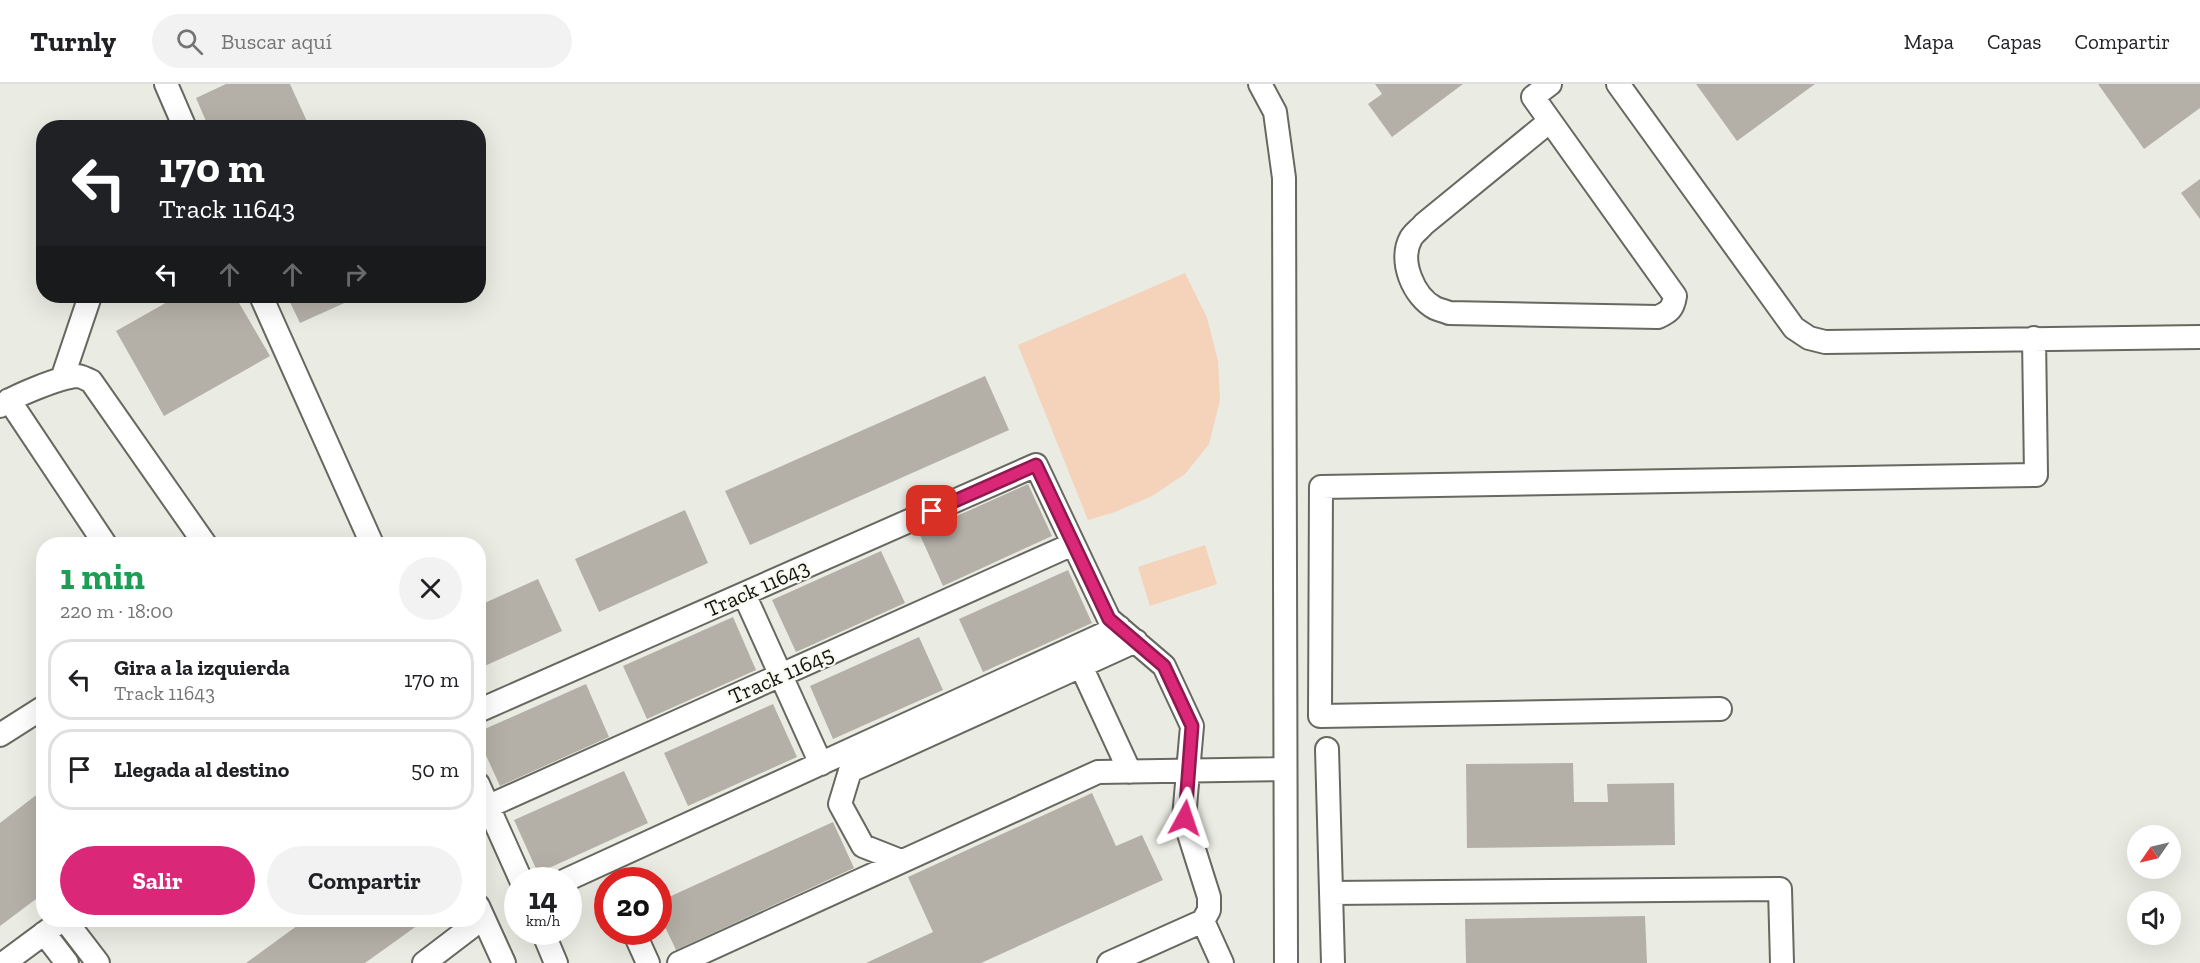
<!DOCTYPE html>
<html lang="es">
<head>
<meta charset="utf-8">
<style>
	body { margin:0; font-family:"Zilla Slab",serif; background:#f2f2f2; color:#202124; height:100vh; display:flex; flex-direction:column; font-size:22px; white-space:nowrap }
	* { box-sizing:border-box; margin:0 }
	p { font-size:20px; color:#757577 }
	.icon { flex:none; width:33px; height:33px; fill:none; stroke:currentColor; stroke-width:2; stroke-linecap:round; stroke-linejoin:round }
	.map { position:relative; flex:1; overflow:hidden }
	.details { position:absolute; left:36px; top:453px; width:450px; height:390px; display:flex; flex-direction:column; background:#fff; border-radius:24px; box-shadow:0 6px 24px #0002 }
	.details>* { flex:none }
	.hud { position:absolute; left:36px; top:36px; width:450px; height:183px; border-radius:24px; box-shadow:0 6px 24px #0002; background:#202124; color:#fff; overflow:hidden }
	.needle { width:39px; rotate:236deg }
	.tools { position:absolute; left:2127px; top:741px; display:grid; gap:12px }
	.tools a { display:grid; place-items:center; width:54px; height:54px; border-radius:50%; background:#fff; box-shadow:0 6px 24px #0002; font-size:30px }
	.speed { position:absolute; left:504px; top:783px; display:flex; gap:12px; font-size:30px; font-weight:700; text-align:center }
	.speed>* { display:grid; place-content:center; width:78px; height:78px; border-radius:50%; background:#fff; box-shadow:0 6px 24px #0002; line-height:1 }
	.speed small { font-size:15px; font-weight:400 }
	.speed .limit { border:9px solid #d22; background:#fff; color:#111 }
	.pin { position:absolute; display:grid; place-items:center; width:51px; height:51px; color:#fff; margin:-26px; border-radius:12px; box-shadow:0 3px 9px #0006 }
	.me { position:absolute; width:66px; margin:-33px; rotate:5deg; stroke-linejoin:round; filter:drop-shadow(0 0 4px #0008) }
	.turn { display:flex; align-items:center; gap:21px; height:126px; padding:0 24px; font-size:27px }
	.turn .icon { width:78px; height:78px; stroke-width:2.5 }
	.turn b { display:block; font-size:42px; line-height:51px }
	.lanes { display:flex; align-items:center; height:57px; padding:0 24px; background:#0003; justify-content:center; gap:30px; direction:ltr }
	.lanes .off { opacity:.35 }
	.round { display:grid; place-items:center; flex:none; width:63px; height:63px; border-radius:32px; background:#f2f2f2 }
	.head { display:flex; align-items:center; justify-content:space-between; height:102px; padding:0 24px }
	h1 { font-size:36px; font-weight:700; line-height:45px; color:#1e9e55 }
	.primary-button { display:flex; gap:12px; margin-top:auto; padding:12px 24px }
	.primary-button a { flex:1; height:69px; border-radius:36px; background:#db2777; color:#fff; font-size:24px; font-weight:700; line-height:69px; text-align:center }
	.primary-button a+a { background:#f2f2f2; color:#202124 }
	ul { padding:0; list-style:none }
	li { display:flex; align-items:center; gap:18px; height:81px; margin:0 12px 9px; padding:0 12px; border:3px solid #e0e0e0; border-radius:24px }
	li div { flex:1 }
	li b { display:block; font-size:22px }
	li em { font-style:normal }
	header { display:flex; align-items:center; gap:36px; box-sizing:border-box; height:84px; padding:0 30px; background:#fff; border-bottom:2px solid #e0e0e0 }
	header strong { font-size:28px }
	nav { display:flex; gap:33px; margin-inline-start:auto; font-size:21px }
	.search { width:420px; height:54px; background:#f2f2f2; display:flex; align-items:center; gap:15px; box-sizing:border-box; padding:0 21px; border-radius:33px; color:#757577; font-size:22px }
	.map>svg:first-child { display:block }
	.green { fill:#f5d2ba }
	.building { fill:#b4b0a7 }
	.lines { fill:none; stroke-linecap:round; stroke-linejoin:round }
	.minor-casing { stroke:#676860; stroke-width:26 }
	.minor { stroke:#fff; stroke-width:22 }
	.route-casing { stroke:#8e194d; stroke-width:15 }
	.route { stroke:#db2777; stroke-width:10 }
	.labels { text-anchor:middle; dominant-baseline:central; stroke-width:4.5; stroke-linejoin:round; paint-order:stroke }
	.street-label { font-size:22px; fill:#141411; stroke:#f8f9ef }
</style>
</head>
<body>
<header>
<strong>Turnly</strong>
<div class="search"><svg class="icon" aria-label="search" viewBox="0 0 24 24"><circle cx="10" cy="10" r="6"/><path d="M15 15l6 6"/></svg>Buscar aquí</div>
<nav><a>Mapa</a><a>Capas</a><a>Compartir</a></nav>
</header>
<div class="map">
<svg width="2200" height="879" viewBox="0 0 2200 879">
	<rect width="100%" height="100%" fill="#eaebe2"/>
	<path class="green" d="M1185 189 1207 234 1218 277 1220 316 1209 360 1185 390 1152 412 1115 428 1088 436 1018 261Z
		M1205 461 1217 500 1150 522 1138 483Z"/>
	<path class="building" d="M226 0H290L310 44H209L196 14Z
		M1375 0H1463L1392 53 1368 20 1382 10Z
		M1696 0H1815L1737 57Z
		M2098 0H2200V24L2144 65Z
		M2200 95V135L2181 109Z
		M178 212H235L270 272 164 332 116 247Z
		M287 212H360L300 239Z
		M985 292 1009 346 750 461 725 407Z
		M1028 400 1052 452 943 502 919 449Z
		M685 426 708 479 599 528 575 475Z
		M881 467 905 519 796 568 772 516Z
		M1068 486 1092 539 983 588 959 535Z
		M538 495 562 547 478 585V522Z
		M733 533 756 586 647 635 623 582Z
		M919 553 943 606 833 655 810 602Z
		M586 600 609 653 500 702 478 654V648Z
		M773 620 797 673 688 722 664 669Z
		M1573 679 1574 718H1608L1607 700 1674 699 1675 761 1467 764 1466 680Z
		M624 687 648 739 538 789 514 736Z
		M44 705V809L0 842V739Z
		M1092 709 1116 762 1142 751 1163 796 981 879H866L933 848 908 793Z
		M833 738 854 784 676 866 658 828V818Z
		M1645 832 1647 879H1466L1465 835Z
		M305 836H425L365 879H246Z"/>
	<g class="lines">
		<defs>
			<path id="minor" d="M166 0 185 44
				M1260 0 1275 28 1284 94 1286 879
				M1550 0 1533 13 1675 212C1673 225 1669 228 1658 233L1449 229C1445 227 1439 226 1435 224 1414 213 1398 177 1411 154 1414 149 1420 145 1424 140L1550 37
				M1618 0 1794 244 1809 254 1825 258 2200 253
				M261 212 372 460
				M62 295 90 212
				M9 316 105 460
				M0 322C14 312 60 293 77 292 81 292 86 295 91 297L205 460
				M744 510 821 680
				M1081 582 1130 688
				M1720 625 1320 632 1321 403 2036 391 2034 254
				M478 627 1036 381 1109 535 1164 582 1192 642 1184 734 1209 813V826L1203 837 1109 879
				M0 651 44 623
				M1327 665 1333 879
				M478 700 521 796
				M489 722 1073 460
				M901 777 863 762 840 720 850 687 1136 557
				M566 796 1119 543
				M1331 809 1780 805 1782 879
				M478 822 504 879
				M65 836 98 879
				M1203 837 1222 879
				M543 848 556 879
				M634 848 648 879
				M44 849 67 879
				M4 879 62 836
				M424 879 483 834
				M679 879 1098 688 1285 685"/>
		</defs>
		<use href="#minor" class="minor-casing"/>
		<use href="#minor" class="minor"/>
	</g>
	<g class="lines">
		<defs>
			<path id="route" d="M932 427 1036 381 1109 535 1164 582 1192 642 1185 734"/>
		</defs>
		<use href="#route" class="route-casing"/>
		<use href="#route" class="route"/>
	</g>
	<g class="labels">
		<g class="street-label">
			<text transform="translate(757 504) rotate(-24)">Track 11643</text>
			<text transform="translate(781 591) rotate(-24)">Track 11645</text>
		</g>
	</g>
</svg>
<div class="tools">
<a><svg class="needle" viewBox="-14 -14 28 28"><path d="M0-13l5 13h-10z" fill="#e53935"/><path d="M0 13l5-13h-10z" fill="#757577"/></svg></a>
<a><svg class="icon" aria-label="sound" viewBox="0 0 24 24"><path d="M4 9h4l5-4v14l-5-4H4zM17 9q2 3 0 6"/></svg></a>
</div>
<div class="speed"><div>14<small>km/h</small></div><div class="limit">20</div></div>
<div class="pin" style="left:932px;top:427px;background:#d93025"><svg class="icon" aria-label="arrive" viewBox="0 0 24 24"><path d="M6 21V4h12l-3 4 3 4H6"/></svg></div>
<svg class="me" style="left:1185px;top:734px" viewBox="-20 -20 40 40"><path d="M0-17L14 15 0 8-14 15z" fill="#db2777" stroke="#fff" stroke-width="4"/></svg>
<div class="hud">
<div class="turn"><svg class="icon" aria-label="left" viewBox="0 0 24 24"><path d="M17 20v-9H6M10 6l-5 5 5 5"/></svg><div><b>170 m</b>Track 11643</div></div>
<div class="lanes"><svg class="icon" aria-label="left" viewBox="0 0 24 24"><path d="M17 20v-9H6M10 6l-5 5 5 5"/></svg><svg class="icon off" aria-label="ahead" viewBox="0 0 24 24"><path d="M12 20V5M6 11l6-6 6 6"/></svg><svg class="icon off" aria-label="ahead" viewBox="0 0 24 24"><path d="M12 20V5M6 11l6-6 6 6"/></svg><svg class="icon off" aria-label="right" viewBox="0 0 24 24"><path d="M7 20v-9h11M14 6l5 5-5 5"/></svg></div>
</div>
<section class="details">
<div class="head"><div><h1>1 min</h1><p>220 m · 18:00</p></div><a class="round"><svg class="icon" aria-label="close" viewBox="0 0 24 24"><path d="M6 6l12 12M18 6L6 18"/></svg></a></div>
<ul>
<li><svg class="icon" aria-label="left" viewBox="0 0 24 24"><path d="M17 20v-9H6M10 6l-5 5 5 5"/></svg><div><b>Gira a la izquierda</b><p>Track 11643</p></div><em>170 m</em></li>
<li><svg class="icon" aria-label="arrive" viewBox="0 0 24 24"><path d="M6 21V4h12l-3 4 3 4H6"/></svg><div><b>Llegada al destino</b></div><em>50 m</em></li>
</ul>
<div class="primary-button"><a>Salir</a><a>Compartir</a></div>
</section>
</div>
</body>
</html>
